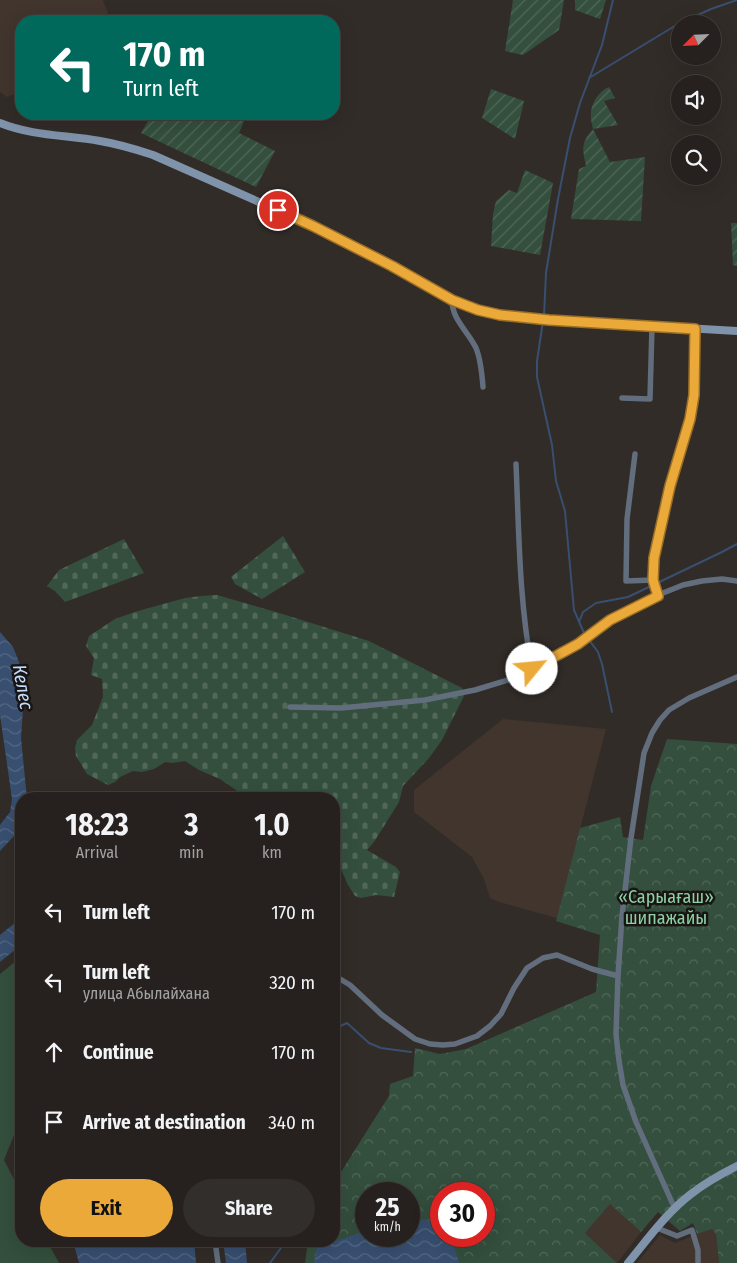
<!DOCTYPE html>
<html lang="en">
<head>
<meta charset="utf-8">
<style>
	body { margin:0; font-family:"Fira Sans Condensed",sans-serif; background:#322e2b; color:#f1f3f6; height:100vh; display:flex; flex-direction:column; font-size:19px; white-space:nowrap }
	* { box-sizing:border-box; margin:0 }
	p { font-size:16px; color:#a4a3a4 }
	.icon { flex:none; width:28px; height:28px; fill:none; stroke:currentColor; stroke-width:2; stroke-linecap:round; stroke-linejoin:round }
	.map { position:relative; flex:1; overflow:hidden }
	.drawer { position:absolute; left:15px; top:792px; width:325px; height:455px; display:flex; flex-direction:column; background:#26211e; border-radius:20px; box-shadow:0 5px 20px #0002,0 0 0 1px #423e3c }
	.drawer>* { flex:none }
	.top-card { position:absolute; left:15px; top:15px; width:325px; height:105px; border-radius:20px; box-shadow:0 5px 20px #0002,0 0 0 1px #423e3c; background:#00695c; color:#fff; overflow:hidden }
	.needle { width:32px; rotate:246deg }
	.buttons { position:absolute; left:671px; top:15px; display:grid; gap:10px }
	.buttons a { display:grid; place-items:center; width:50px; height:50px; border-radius:50%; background:#26211e; box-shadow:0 5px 20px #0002,0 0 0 1px #423e3c; font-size:25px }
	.speed { position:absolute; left:355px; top:1182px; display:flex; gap:10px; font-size:25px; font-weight:700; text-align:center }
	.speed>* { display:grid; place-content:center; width:65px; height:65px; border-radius:50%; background:#26211e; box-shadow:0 5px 20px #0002,0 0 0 1px #423e3c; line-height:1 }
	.speed small { font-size:12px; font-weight:400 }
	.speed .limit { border:8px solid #d22; background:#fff; color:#111 }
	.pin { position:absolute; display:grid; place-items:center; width:42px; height:42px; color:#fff; margin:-21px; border:2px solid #fff; border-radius:50%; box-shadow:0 1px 5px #0007 }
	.me { position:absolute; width:55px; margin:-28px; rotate:62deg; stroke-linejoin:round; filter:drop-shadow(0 0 4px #0008) }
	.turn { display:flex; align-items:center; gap:18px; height:105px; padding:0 25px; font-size:22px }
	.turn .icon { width:65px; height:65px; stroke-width:2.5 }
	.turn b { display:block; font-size:35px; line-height:42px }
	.eta { display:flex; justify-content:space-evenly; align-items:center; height:85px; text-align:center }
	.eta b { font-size:30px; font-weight:700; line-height:35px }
	.button { display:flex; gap:10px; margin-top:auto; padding:10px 25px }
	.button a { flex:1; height:58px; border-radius:30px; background:#eba939; color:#111; font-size:20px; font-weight:700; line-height:58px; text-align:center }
	.button a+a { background:#322e2b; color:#f1f3f6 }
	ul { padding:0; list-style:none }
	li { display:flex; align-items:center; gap:15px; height:70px; padding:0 25px }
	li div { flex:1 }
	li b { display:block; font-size:19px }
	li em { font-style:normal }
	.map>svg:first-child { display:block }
	.built { fill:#41352e }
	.grass { fill:#344f3e }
	.cemetery { fill:url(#cemetery-stones) }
	.park { fill:url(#park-crowns); fill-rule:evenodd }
	.garden { fill:url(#garden-furrows) }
	.water { fill:url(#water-waves) }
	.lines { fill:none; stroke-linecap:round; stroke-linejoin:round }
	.stream { stroke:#384f70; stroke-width:2 }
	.street { stroke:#626e7d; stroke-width:5.5 }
	.secondary { stroke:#7f93ab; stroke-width:8 }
	.route-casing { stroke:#996e25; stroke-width:12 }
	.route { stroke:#eba939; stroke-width:9 }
	.labels { text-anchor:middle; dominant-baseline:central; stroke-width:5; stroke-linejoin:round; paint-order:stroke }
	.park-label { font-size:18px; fill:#8dd1a5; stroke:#181513 }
	.water-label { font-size:19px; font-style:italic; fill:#c2dbfe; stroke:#181513 }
</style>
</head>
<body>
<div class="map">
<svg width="737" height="1263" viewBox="0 0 737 1263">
	<defs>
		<pattern id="cemetery-stones" width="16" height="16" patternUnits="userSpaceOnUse" patternTransform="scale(1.25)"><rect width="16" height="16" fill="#344f3e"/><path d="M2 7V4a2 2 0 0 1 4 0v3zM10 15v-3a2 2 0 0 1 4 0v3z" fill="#516859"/></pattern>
		<pattern id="park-crowns" width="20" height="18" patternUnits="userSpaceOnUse" patternTransform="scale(1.25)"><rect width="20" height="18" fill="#344f3e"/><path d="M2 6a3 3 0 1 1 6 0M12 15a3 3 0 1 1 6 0" fill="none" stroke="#516859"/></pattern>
		<pattern id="garden-furrows" width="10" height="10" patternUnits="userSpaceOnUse" patternTransform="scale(1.25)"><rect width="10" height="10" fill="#344f3e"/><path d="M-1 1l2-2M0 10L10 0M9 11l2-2" fill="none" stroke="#516859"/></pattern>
		<pattern id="water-waves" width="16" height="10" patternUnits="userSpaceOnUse" patternTransform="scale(1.25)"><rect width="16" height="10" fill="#384f70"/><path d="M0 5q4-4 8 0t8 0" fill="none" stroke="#546884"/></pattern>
	</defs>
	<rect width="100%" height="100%" fill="#322c28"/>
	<path class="built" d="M0 0H103L108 13 92 21H21V91L7 97 0 92Z
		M503 719 606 729 557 918 499 902 490 898 484 879 472 857 414 812V790Z
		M610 1203 641 1232 617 1263 585 1233Z
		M712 1228 716 1234 719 1263H637L660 1235 675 1243Z"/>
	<path class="grass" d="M21 957V1126L14 1135 4 1160 21 1193V1241H47L59 1263H0V974Z"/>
	<path class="cemetery" d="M283 536 305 572 262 599 235 584 231 577Z
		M124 539 144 573 65 602 55 591 47 586 59 570Z
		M217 595 276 612 369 641 462 688 464 696 442 740 429 758 403 786 399 802 374 842 367 850 396 867 400 872 394 897 376 895 361 898 355 896 348 885 334 853V799H249L220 779 199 770 185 761 173 763 165 762 154 769 142 772 133 771 120 777 115 782 108 785 87 774 76 756 75 748 77 740 92 725 103 697 102 679 91 675 94 658 86 646 89 636 115 619 138 611 185 598 201 596Z"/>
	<path class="park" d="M667 739 737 744V1263H719L716 1234 712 1229 697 1234 693 1223 680 1231 658 1212 641 1232 610 1204 585 1233 617 1263H305L308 1241H334V1183L389 1096 390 1084 413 1076 415 1048 440 1054 466 1049 596 992 600 935 556 921 580 828 620 817 623 837 643 840 651 786ZM366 1194H409V1236H366ZM441 1194H484V1236H441Z"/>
	<path class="garden" d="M513 0H564L559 30 523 55 505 51Z
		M575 0H606L600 19 575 10Z
		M609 87 615 98 604 101 618 125 593 129 610 162 645 157 641 221 571 219 579 169 586 166C582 148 581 143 593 129 592 124 590 117 591 112 592 102 599 91 609 87Z
		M491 89 524 101 515 139 482 118Z
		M152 114H204L212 117 214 114H247L239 133 275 151 256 187 141 133Z
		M525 170 553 183 540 255 491 246 493 214 496 201 509 190 517 193Z
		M731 223H737V266L733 265Z"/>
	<path class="water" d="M0 632 13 647 19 662 24 693 21 738 27 799H21V824L14 836 0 851V825L10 812 12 799 0 715Z
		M21 918V945L0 962V935Z
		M409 1219C421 1219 431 1219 441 1227V1236H448L455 1250 459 1263H314L317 1247 366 1231V1236H409Z
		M73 1241H194L196 1263H79Z
		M223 1241H245L247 1263H226Z"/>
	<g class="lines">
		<path class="stream" d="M589 78 678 24 711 9 737 0
			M544 316 546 273 558 199 570 138 580 103 602 45 613 0
			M543 321 537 361V377L552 445 556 481 565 511 574 610 584 633 598 652 602 664 612 712
			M579 622 583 612 596 603 628 597 722 552 737 544
			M334 1029 347 1023 369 1043 381 1048 411 1052
			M270 1263 286 1241"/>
		<path class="street" d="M452 300C452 320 468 331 476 348 481 360 482 374 483 387
			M622 398 650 399 652 326
			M635 454 627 519 626 581 653 580
			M516 464C519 532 519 601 532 669
			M658 595 653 580 654 558 670 486 690 419 694 395 695 329
			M290 707 341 708 425 700 475 690 511 679 543 664 578 644 610 620 658 595 683 585 702 581 722 579 737 581
			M334 978 340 979 350 985 382 1015 415 1039 430 1044 443 1045 455 1044 477 1036 490 1026 501 1014 514 988 527 968 543 958 557 955 592 969 618 976
			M675 1209 636 1122 623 1085 619 1061 616 1034 618 976 622 916 631 838 644 753 652 733 660 720 669 710 689 698 737 677
			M657 1228 677 1236 692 1230 698 1250V1263
			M215 1241 218 1263"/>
		<path class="secondary" d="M0 123C32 136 66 135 100 141 118 144 135 149 153 155L313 226 393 266 452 300 478 310 500 315 549 320 737 331
			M628 1263C647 1240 666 1213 691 1194 705 1183 721 1174 737 1166"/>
	</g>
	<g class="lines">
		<defs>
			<path id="route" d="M278 210 313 226 392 266 452 300 478 310 500 315 549 320 695 329 694 395 690 419 670 486 654 558 653 580 658 596 610 620 578 644 532 669"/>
		</defs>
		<use href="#route" class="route-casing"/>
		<use href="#route" class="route"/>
	</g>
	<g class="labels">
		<g class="park-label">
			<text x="666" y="897">«Сарыағаш»<tspan x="666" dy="21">шипажайы</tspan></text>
		</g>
		<g class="water-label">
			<text transform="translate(23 687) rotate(80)">Келес</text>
		</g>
	</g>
</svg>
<div class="buttons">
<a><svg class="needle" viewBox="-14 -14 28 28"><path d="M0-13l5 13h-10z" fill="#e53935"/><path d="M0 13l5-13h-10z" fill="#a4a3a4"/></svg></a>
<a><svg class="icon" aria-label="sound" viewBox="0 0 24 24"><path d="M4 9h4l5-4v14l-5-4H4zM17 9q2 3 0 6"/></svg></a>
<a><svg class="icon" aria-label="search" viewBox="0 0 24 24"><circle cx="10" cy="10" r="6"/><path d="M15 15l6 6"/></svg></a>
</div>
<div class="speed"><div>25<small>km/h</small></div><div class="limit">30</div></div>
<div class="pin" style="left:278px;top:210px;background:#d93025"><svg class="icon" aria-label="arrive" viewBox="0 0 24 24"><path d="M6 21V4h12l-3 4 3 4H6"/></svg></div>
<svg class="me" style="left:532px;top:669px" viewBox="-20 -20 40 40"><circle r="19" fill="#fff"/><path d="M0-13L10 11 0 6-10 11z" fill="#eba939"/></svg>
<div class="top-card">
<div class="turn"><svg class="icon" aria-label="left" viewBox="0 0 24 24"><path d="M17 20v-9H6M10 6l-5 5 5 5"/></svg><div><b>170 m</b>Turn left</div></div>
</div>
<section class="drawer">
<div class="eta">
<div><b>18:23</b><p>Arrival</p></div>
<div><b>3</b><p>min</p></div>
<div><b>1.0</b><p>km</p></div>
</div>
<ul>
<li><svg class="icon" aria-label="left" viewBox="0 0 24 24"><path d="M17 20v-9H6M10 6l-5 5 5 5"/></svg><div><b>Turn left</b></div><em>170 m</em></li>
<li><svg class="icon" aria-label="left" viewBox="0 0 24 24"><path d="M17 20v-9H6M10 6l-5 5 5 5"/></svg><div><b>Turn left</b><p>улица Абылайхана</p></div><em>320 m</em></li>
<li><svg class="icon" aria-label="ahead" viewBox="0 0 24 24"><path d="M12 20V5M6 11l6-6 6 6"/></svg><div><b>Continue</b></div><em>170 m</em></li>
<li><svg class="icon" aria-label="arrive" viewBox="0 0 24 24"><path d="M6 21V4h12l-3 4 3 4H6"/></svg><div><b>Arrive at destination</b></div><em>340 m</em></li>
</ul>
<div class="button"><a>Exit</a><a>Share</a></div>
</section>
</div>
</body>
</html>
